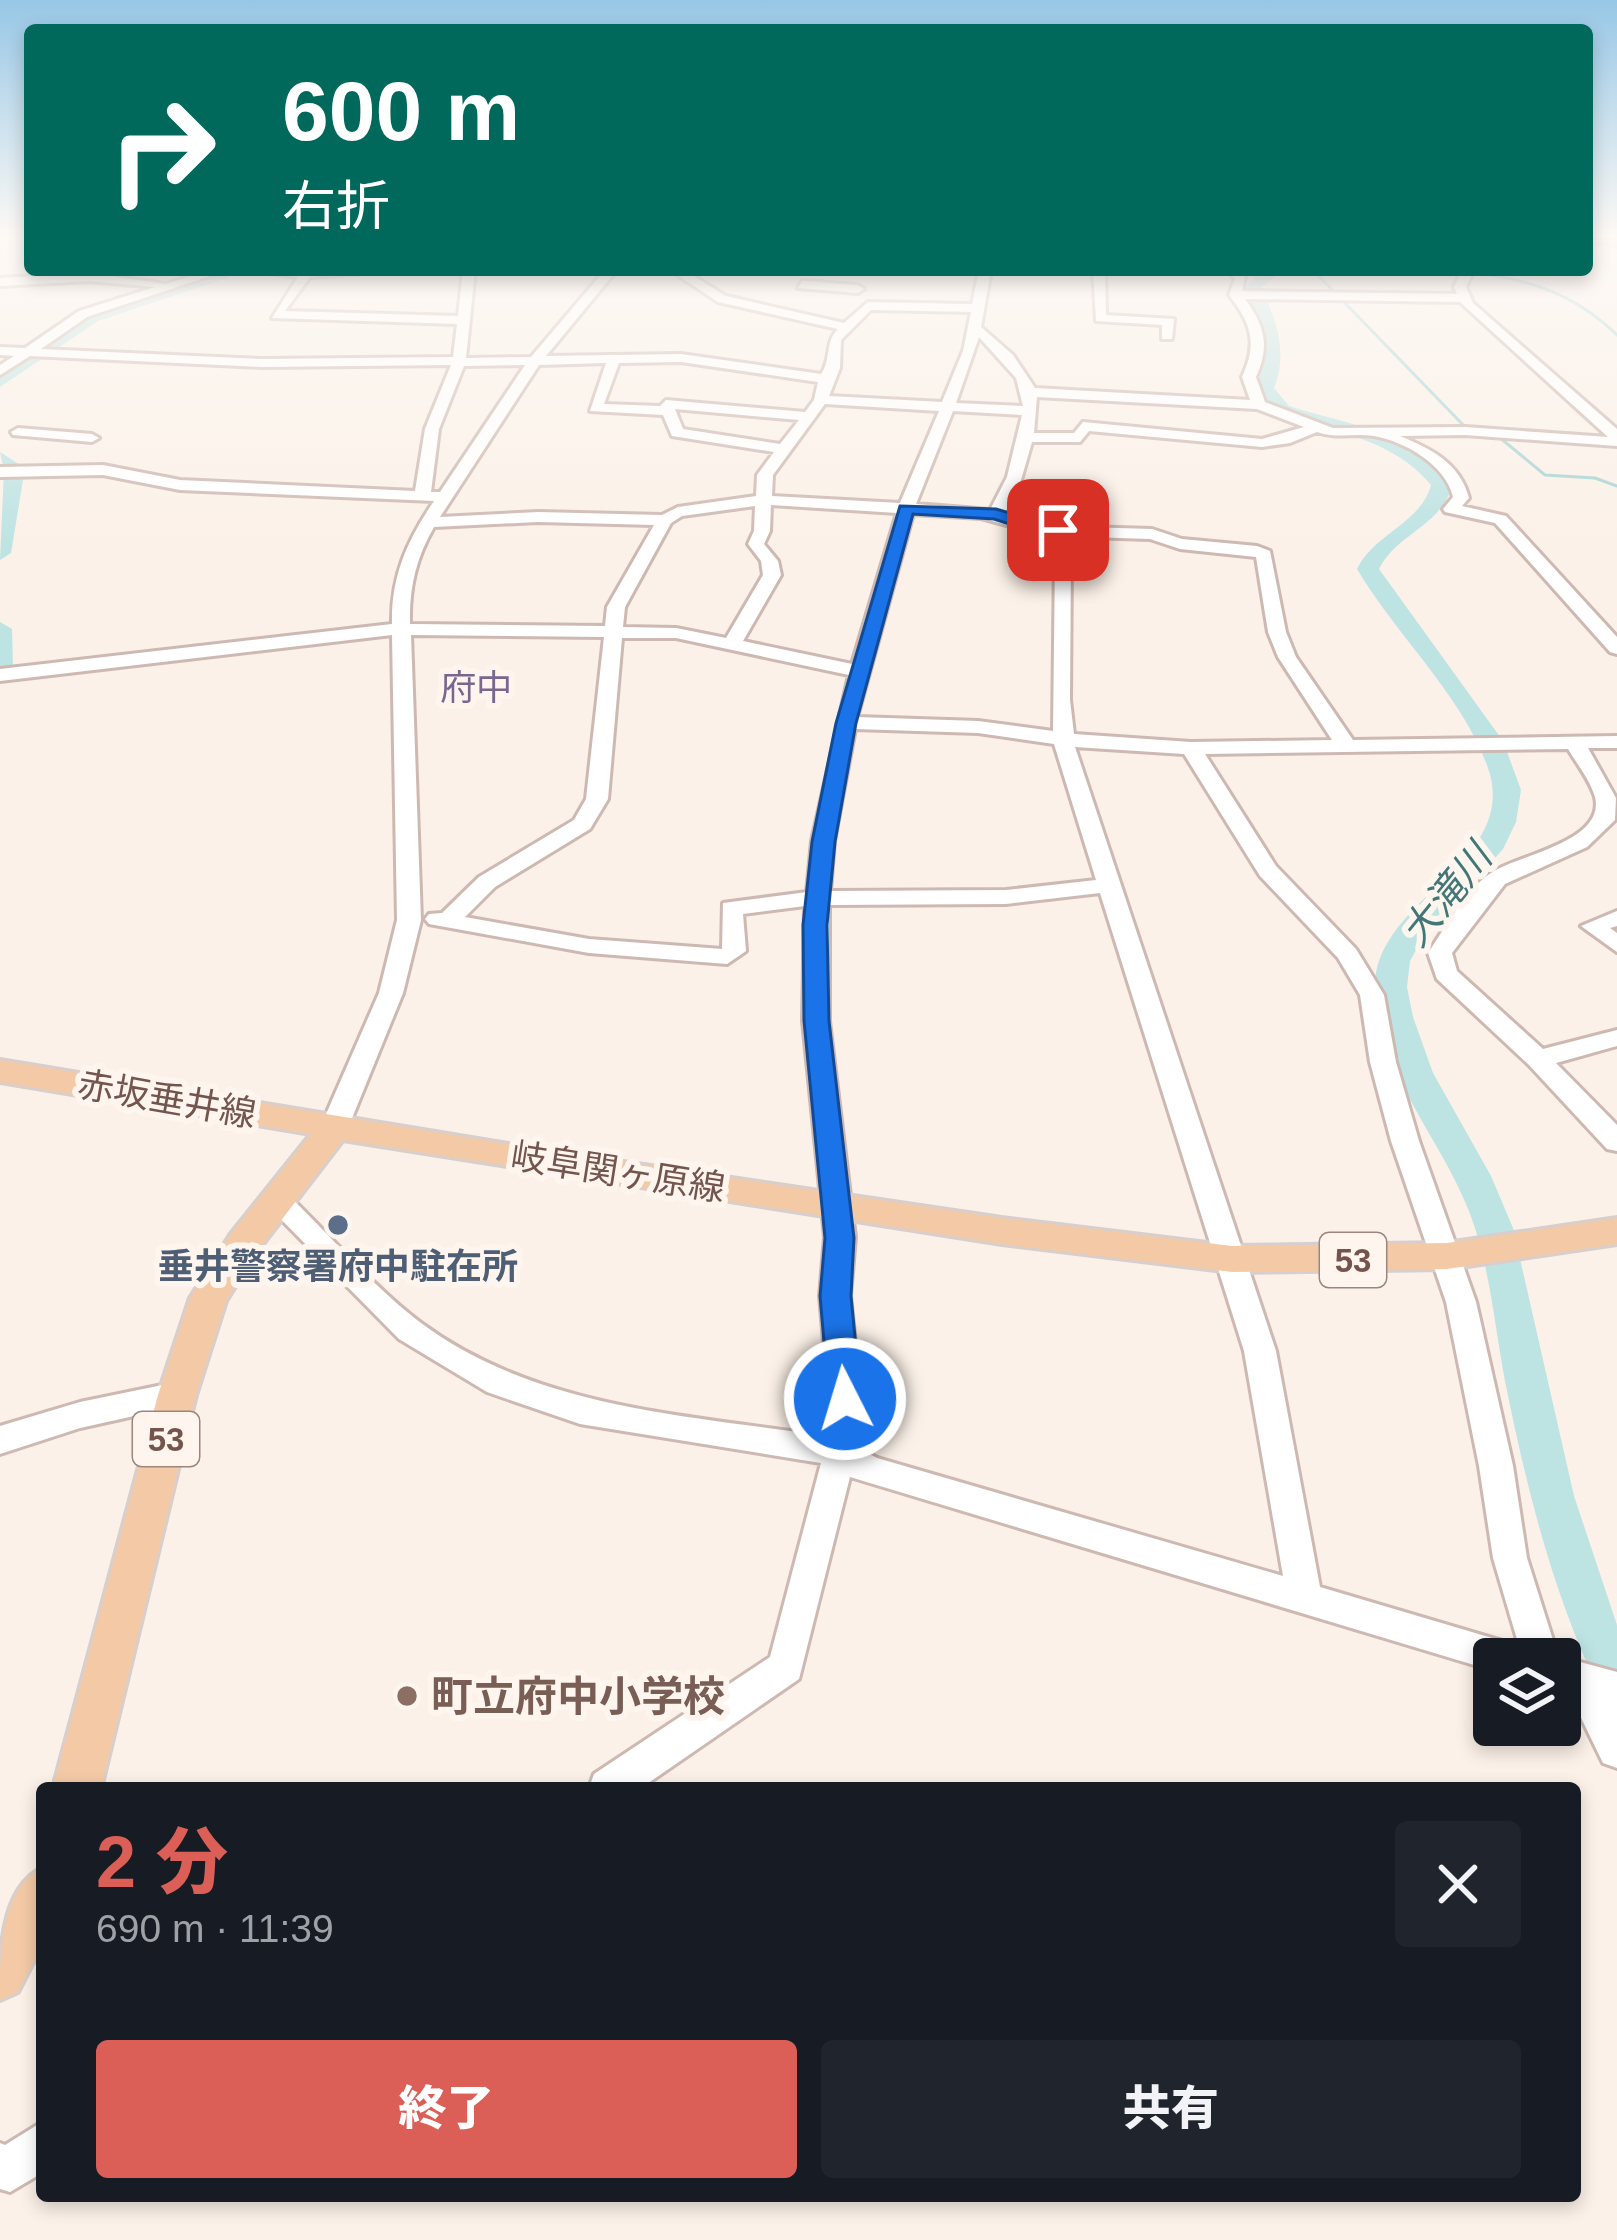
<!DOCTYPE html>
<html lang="ja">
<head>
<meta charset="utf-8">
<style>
	body { margin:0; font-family:Helvetica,"Noto Sans JP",sans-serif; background:#20242c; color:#f1f3f6; height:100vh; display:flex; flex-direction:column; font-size:45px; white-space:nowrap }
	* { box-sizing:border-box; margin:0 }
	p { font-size:39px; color:#9ea1a6 }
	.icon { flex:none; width:66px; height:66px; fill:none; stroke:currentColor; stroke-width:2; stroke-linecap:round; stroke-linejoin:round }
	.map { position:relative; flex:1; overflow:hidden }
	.sheet { position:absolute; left:36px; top:1782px; width:1545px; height:420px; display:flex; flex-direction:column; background:#171b24; border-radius:12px; box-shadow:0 6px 18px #0003 }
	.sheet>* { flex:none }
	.banner { position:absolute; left:24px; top:24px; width:1569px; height:252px; border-radius:12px; box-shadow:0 6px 18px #0003; background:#00695c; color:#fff; overflow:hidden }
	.tools { position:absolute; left:1473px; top:1638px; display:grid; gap:24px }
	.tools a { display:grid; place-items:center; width:108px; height:108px; border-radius:12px; background:#171b24; box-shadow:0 6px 18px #0003; font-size:60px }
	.pin { position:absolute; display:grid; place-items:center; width:102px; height:102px; color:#fff; margin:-51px; border-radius:24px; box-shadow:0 6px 18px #0006 }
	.me { position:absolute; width:132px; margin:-66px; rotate:355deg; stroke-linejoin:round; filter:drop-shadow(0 0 9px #0008) }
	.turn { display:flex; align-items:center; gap:42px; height:252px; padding:0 60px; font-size:54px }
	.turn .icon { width:156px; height:156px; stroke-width:2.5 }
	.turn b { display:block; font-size:84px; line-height:102px }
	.round { display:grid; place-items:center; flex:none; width:126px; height:126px; border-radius:12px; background:#20242c }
	.headline { display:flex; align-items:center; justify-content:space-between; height:204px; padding:0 60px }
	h1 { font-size:72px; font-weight:800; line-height:90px; color:#db5f57 }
	.button { display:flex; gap:24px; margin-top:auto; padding:24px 60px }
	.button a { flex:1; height:138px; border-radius:12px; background:#db5f57; color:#fff; font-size:48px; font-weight:800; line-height:138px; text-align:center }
	.button a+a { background:#20242c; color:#f1f3f6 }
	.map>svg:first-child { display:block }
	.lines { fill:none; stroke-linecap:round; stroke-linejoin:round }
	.stream { stroke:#a5d4d4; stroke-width:3 }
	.river { fill:#bee3e3; fill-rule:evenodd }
	.minor-casing { stroke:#ceb9b2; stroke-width:6 }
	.major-casing { stroke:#d8cfcd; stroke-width:6 }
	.minor { fill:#fff; fill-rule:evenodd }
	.major { fill:#f4caa6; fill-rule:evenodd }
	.route { fill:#1a73e8; stroke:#114b97; stroke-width:3 }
	.service-dot { fill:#5c6f8a; stroke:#fef5ee; stroke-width:4.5 }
	.education-dot { fill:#8d6e63; stroke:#fef5ee; stroke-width:4.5 }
	.labels { text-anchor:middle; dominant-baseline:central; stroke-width:12; stroke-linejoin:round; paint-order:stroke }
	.shield { fill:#fef5ee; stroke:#9d857e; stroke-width:3 }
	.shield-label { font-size:33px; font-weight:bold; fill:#73554e }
	.far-quarter-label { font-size:36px; fill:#7a668f; stroke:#fef5ee }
	.street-label { font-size:36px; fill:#73554e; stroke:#fef5ee }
	.service-label { font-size:36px; font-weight:bold; fill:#4e5e75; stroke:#fef5ee }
	.water-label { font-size:39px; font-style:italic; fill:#427777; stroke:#fef5ee }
	.near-education-label { font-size:42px; font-weight:bold; fill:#785e54; stroke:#fef5ee; text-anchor:start }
</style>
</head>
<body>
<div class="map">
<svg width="1617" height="2240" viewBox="0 0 1617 2240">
	<rect width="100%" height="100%" fill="#fbf1e8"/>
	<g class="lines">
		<path class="stream" d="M1313 270 1469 431
			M1460 270C1522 278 1571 290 1617 335
			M1499 437 1545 475 1595 478 1617 486"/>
		<path class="river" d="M227 270H251L98 321 0 387V373L86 313Z
			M1263 270H1283L1261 288C1277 320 1288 354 1274 388L1289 406C1349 425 1412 431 1452 485 1442 526 1397 533 1379 569L1503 741 1521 790 1516 822 1503 849 1421 941 1410 961 1407 987 1413 1017 1433 1073 1491 1176 1513 1228 1574 1496 1617 1625V1699L1600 1692C1552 1591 1527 1490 1505 1381 1494 1323 1489 1257 1466 1204 1437 1134 1376 1067 1375 988 1373 898 1524 863 1487 765 1460 693 1396 635 1357 569 1374 534 1421 523 1431 485 1393 438 1330 431 1275 414L1256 388C1270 354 1260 320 1245 288Z
			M0 452 25 468 11 553 0 560 4 470Z
			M0 622 12 629 13 669 0 677Z"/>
		<defs>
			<path id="minor" d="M210 270H228L87 317 41 349 262 359 453 357 457 324 272 318 298 277 243 270H409L310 277 285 311 458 316 463 270H475L466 358 531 357 605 270H617L546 356 681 354 821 374C832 359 824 343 838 329L718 302 670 270H684L726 296 844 323 868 302 972 304 979 270H991L981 327 1013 355 1035 388 1250 400 1242 377C1258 343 1251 323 1229 295L1235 279 1227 270H1239L1245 276 1242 291 1457 294 1454 287 1462 270H1474L1466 287 1473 303 1617 429V446L1465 435 1400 436C1431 449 1460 463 1469 498L1462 506 1506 516 1617 637V654L1610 652 1495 523 1445 512 1443 509 1453 497C1446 465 1404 441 1374 436 1354 433 1336 439 1317 432L1290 443 1262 447 1089 431 1080 442H1032L1017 494 1004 514 1047 526 1152 529 1182 539 1257 546 1270 551 1286 632 1296 657 1353 740 1617 736V748H1588L1616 798 1615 820 1587 847 1505 884 1452 953 1457 971 1543 1049 1617 1030V1046L1556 1063 1617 1125V1151L1607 1149 1529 1065 1437 979 1428 953C1446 927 1464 891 1491 873 1517 855 1606 842 1595 797 1590 780 1577 764 1568 749L1205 754 1276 866 1356 949 1384 995 1396 1062 1419 1141 1476 1302 1513 1466 1527 1558 1558 1656 1617 1672V1768L1603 1763 1569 1693 1560 1690V1659H1494V1671L850 1477 799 1679 641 1788H589L594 1774 770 1657 821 1463 580 1424 487 1392 399 1339 264 1202 268 1195H288C331 1236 373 1287 421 1323 537 1409 687 1415 825 1436L829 1399 820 1296 825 1237 803 1021 805 906 743 914 746 951 727 964 589 953 429 924 425 919 429 914 442 913 479 877 574 820 586 799 604 637 411 635 421 920 403 993 348 1128 334 1137 324 1135 320 1128 379 993 397 920 392 635 0 681V669L392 624C391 576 407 541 434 501L180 490 103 475 0 477V467L103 465 180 480 415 491 425 429 451 365 262 367 30 356 0 375V365L14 356 0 355V347L25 348 79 311 155 287 88 281 0 286V278L88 273 166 284ZM1245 299 1460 302 1608 437 1465 427 1333 428 1265 402 1256 377C1270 346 1265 326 1245 299ZM871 310 971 312 963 351 942 402 829 396 840 368 841 340ZM979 337 1016 378 1023 406 956 403ZM681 362 818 382 814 400 805 412 666 400 660 406 604 404 619 363ZM606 363 590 411 663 415 672 436 774 452 757 475 756 496 678 507 662 515 538 512 440 517 539 365ZM525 365 440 492H431L439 429 464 366ZM1037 397 1257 409 1304 427 1262 439 1083 422 1074 433H1034ZM825 404 939 411 900 503 772 496 773 475ZM675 409 799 420 780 444 683 429ZM953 411 1022 415 1007 477 990 510 916 504ZM771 505 897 513 852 664 743 641 781 575 778 561 764 544 770 531ZM755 506 754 531 748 544 761 561 763 575 726 638 676 628 623 627 625 607 671 523 682 516ZM913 514 981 518 1040 534 1055 556 1053 731 978 721 857 717ZM538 522 654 525 607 607 605 626 410 624C409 588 416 558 434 527ZM1058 536 1150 539 1180 549 1256 557 1268 632 1278 657 1332 740 1191 742 1074 734 1070 700 1071 556ZM622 638H676L849 675 812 841 807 892 723 903 722 949 589 939 465 917 495 887 590 829 608 799ZM855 729 978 733 1054 744 1096 880 1006 890 830 891 834 841ZM1075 747 1184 754 1260 876 1338 958 1360 995 1370 1062 1391 1141 1446 1302 1479 1466 1493 1558 1519 1646 1320 1587 1276 1351ZM1100 893 1244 1351 1283 1576 877 1458 857 1447 861 1399 850 1296 855 1237 829 1021V905L1006 904Z
				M1093 270H1105L1106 315 1174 319 1172 339H1162V325L1096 321Z
				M802 281 858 285 864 289 858 293 798 288Z
				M18 428 92 434 99 438 92 442 13 435 11 432Z
				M1617 911V926L1610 928 1617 933V952L1581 926Z
				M177 1382 188 1386 193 1395 188 1404 80 1428 0 1454V1426L80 1402Z
				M42 2122V2173L10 2192 0 2189V2143L5 2145Z"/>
			<path id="major" d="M1587 233 1617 238V246L1587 241Z
				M0 1060 556 1152 1002 1218 1232 1246 1447 1243 1617 1218V1244L1447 1269 1232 1272 1002 1244 343 1140 256 1253 226 1301 196 1395 101 1788H53L158 1395 190 1298 230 1235 311 1134 0 1082Z
				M42 1868V1945L18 1992 0 2000C0 1954 0 1889 42 1868Z"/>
		</defs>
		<use href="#minor" class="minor-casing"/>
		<use href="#major" class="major-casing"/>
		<use href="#minor" class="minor"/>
		<use href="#major" class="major"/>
	</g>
	<linearGradient id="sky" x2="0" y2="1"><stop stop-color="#97c7e6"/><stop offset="0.43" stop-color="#fdf9f5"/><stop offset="1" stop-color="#fdf9f5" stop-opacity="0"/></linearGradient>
	<rect width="1617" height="547" fill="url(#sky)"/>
	<path class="route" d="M900 506 996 509 1067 530 1046 536 994 519 913 514 856 723 835 842 827 925 829 1021 854 1238 851 1296 861 1399 857 1408 845 1412 834 1408 829 1399 820 1296 825 1238 804 1021 803 925 812 842 836 723Z"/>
	<circle class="service-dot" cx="338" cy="1225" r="12"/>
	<circle class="education-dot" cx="407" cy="1696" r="12"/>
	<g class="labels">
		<g class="shield">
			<rect x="1320" y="1233" width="66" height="54" rx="9"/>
			<rect x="133" y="1412" width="66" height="54" rx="9"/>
		</g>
		<g class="shield-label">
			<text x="1353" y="1260">53</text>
			<text x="166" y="1439">53</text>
		</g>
		<g class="far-quarter-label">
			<text x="476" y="687">府中</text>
		</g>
		<g class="street-label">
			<text transform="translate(167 1099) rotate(10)">赤坂垂井線</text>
			<text transform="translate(618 1172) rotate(9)">岐阜関ヶ原線</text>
		</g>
		<g class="service-label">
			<text x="338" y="1266">垂井警察署府中駐在所</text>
		</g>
		<g class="water-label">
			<text transform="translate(1446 895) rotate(-51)">大滝川</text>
		</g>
		<g class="near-education-label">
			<text x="431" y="1696">町立府中小学校</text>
		</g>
	</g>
</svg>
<div class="tools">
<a><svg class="icon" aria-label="layers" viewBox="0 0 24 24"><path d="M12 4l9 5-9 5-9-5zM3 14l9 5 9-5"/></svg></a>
</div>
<div class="pin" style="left:1058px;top:530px;background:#d93025"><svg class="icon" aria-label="arrive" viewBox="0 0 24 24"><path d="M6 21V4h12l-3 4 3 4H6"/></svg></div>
<svg class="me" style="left:845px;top:1399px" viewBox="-20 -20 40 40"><circle r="17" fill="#1a73e8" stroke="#fff" stroke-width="3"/><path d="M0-11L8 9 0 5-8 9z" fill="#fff"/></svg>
<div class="banner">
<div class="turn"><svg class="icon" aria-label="right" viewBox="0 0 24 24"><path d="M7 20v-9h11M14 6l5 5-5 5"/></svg><div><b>600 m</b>右折</div></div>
</div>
<section class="sheet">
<div class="headline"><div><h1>2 分</h1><p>690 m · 11:39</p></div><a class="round"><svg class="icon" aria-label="close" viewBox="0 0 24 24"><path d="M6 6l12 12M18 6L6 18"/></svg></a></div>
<div class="button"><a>終了</a><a>共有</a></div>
</section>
</div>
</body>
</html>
